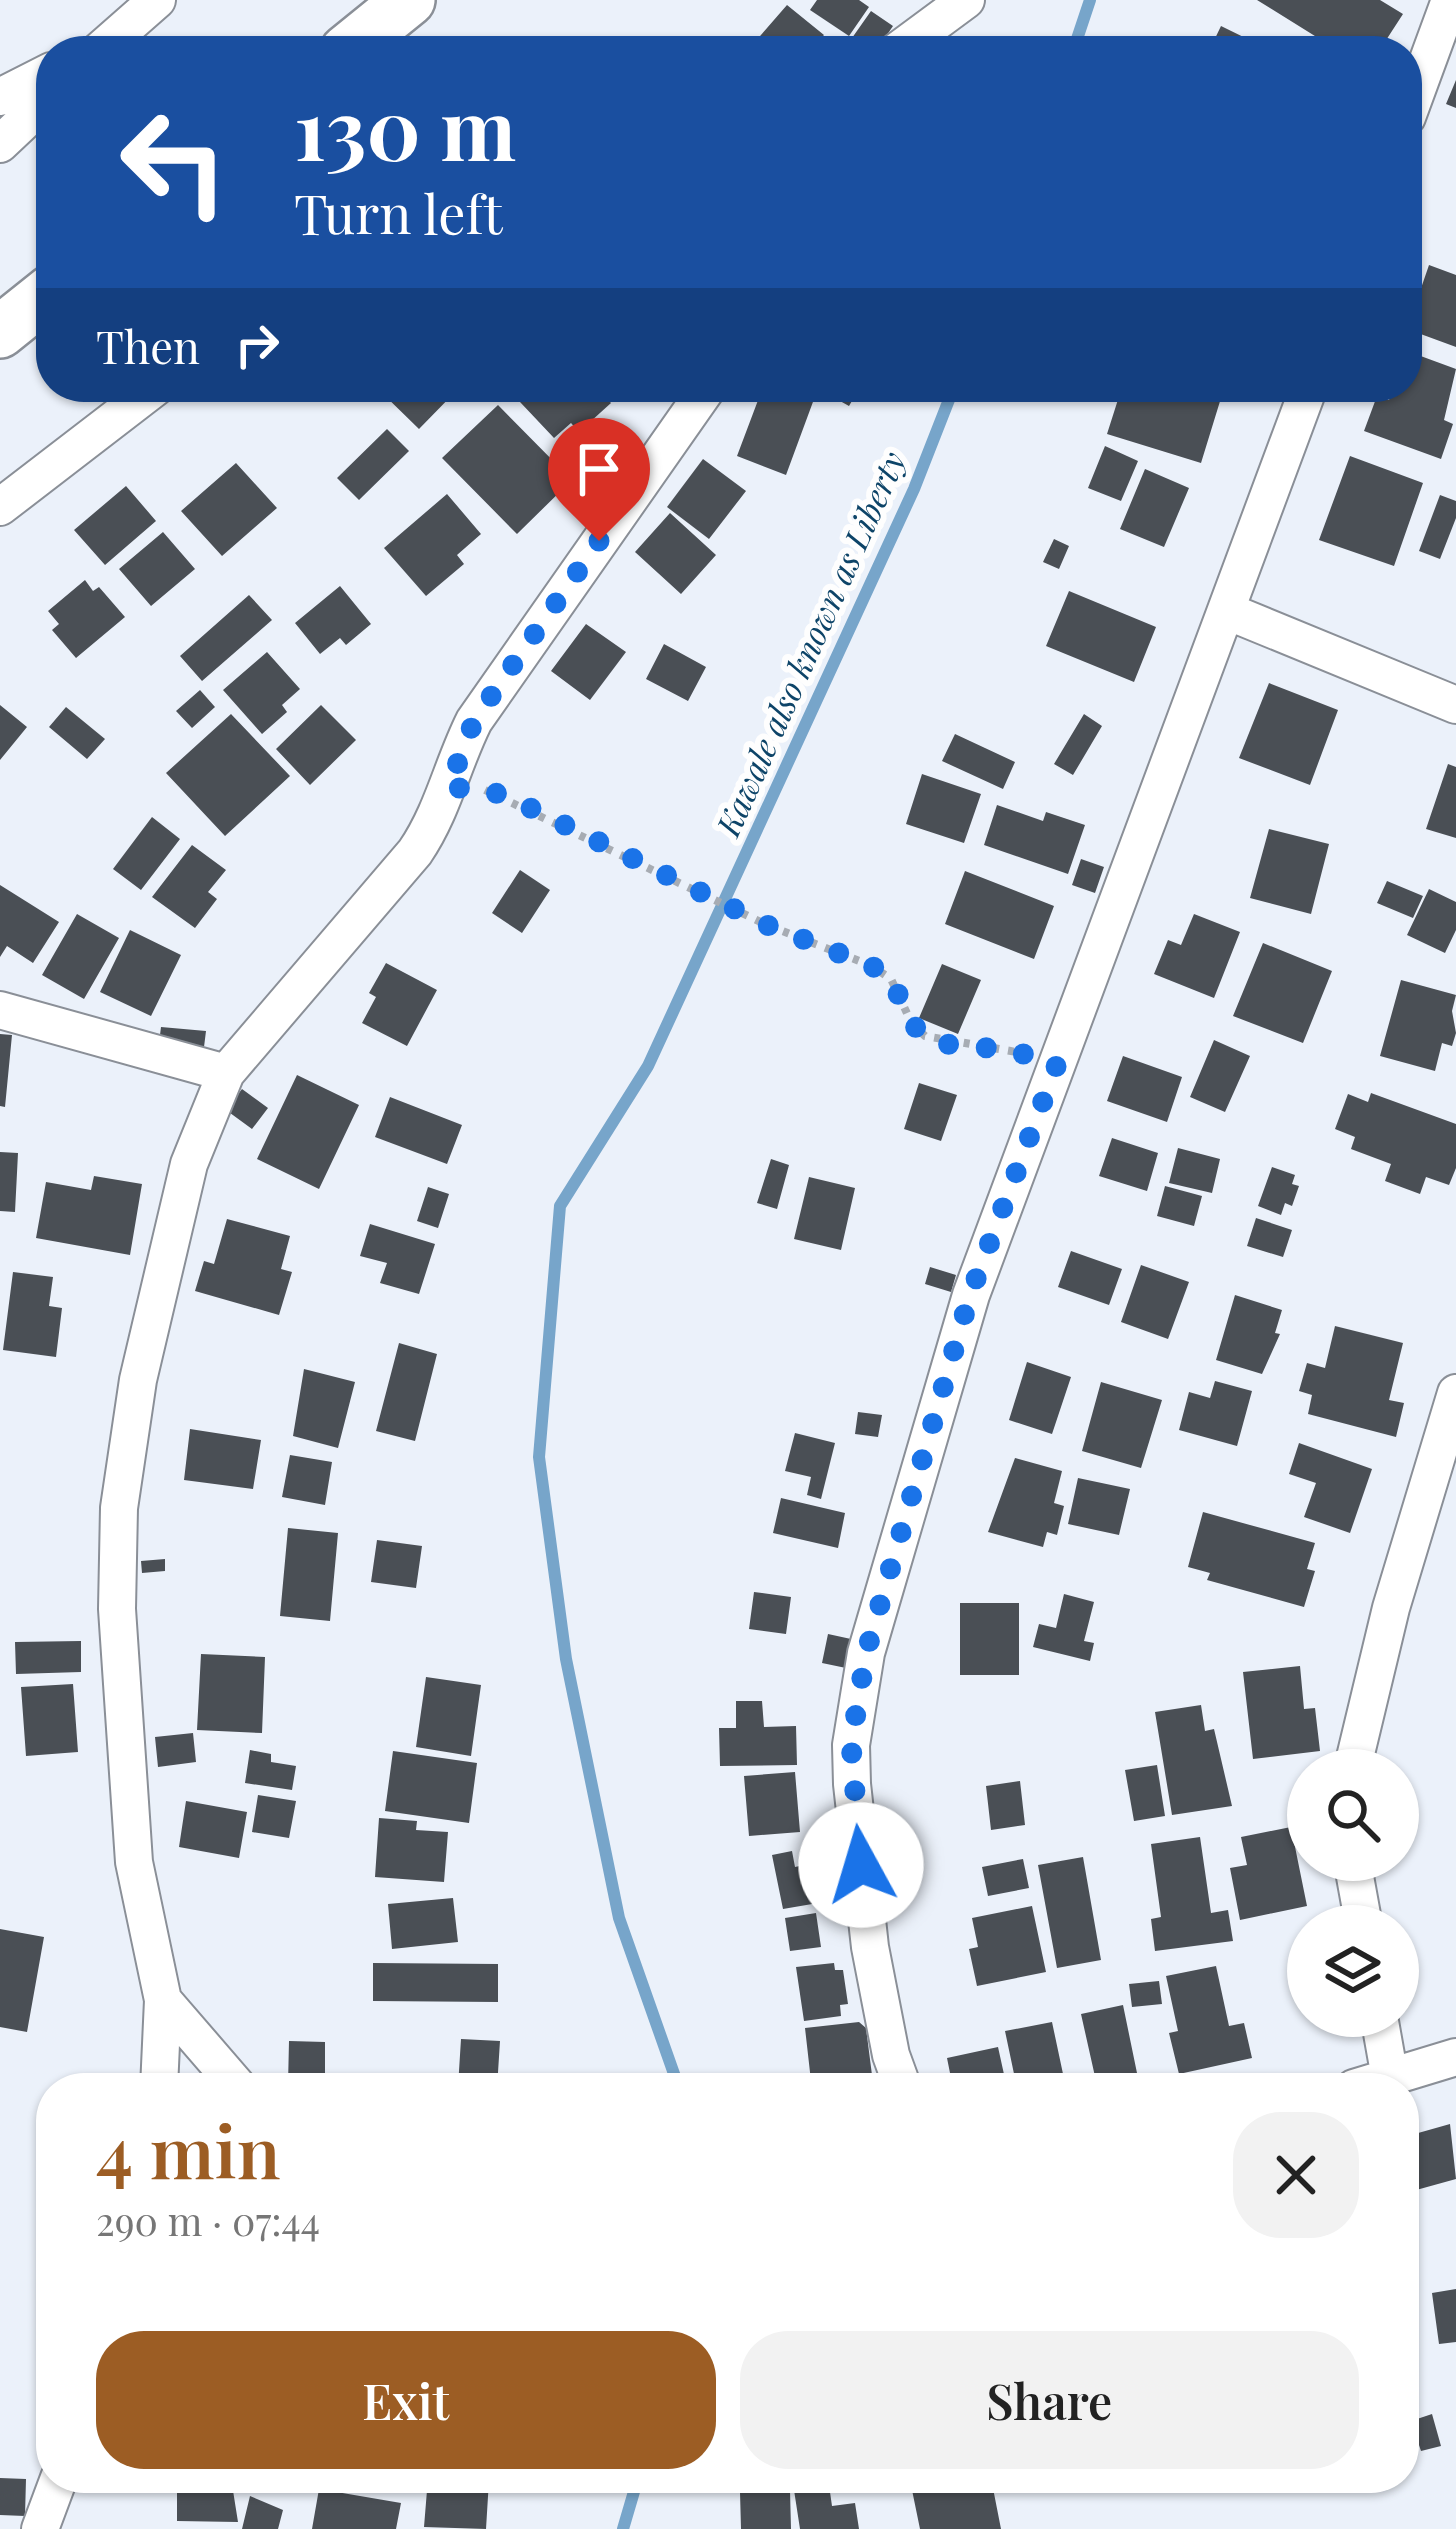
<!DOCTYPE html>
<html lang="en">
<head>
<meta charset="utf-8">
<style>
	body { margin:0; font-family:"Playfair Display",serif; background:#f2f2f2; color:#222; height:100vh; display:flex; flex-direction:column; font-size:45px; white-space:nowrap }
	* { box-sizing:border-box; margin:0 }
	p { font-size:39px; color:#767676 }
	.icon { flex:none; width:66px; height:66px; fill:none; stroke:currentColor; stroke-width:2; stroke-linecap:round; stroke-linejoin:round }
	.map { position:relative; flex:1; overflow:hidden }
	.sheet { position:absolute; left:36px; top:2073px; width:1383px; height:420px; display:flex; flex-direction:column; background:#fff; border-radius:48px; box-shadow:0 3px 9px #0004 }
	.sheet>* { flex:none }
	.hud { position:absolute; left:36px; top:36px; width:1386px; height:366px; border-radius:48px; box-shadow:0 3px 9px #0004; background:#1a4fa0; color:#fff; overflow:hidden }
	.buttons { position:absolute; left:1287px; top:1749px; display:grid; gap:24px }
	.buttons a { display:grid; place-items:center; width:132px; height:132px; border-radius:50%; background:#fff; box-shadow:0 3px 9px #0004; font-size:60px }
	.pin { position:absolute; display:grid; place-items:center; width:102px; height:102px; color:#fff; margin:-123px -51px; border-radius:50% 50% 50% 0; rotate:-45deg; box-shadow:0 0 12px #0007 }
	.pin .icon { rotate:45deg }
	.me { position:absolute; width:132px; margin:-66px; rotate:354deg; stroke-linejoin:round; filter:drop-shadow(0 0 9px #0008) }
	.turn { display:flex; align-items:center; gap:42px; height:252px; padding:0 60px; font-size:54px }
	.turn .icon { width:156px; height:156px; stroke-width:2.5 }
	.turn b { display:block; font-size:84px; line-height:102px }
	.then { display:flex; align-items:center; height:114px; padding:0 60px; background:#0003; gap:24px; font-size:45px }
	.round { display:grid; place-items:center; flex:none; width:126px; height:126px; border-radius:48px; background:#f2f2f2 }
	.headline { display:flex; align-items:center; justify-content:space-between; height:204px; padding:0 60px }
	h1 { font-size:72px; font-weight:600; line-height:90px; color:#9c5d24 }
	.action { display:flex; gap:24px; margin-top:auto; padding:24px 60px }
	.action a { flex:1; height:138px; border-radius:48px; background:#9c5d24; color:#fff; font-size:48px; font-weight:600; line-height:138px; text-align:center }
	.action a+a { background:#f2f2f2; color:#222 }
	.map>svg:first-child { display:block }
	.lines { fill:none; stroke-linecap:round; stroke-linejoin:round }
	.stream { stroke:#77a5ca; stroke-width:12 }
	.building { fill:#4a4f55 }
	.street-casing { stroke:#8a8f97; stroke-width:40 }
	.secondary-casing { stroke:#8a8f97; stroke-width:56 }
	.path { stroke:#a7acb3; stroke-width:8; stroke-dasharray:6 9; stroke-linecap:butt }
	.street { stroke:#fff; stroke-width:36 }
	.secondary { stroke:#fff; stroke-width:51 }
	.route { stroke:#1a73e8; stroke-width:21; stroke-dasharray:0 37.8 }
	.labels { text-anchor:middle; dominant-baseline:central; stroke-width:12; stroke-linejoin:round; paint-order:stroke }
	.water-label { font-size:33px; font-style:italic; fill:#0d4468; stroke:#fefefe }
</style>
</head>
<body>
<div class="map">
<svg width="1456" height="2529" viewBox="0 0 1456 2529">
	<rect width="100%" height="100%" fill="#ebf1fa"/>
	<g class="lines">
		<path class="stream" d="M1073 51 1090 0
			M679 2088 619 1918 566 1659 539 1457 560 1206 648 1066 914 489 954 387
			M623 2529 638 2478"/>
	</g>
	<path class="building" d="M817 0H859L869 7 849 36 810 10Z
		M1257 0H1380L1403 14 1379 51H1339Z
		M787 5 824 35 810 51H747Z
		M871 11 893 26 876 51 852 38Z
		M1221 26 1272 51H1209Z
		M1456 80V108L1446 104Z
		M1429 265 1456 275V347L1407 329Z
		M1407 351 1456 369 1444 420 1453 424 1441 459 1364 431 1377 396 1389 400 1393 387H1407Z
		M376 387H460L419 429Z
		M506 387H596L611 403 579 432 571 423 554 438Z
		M763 387 817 391 786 475 737 456Z
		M815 387H860L849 406Z
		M1122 387H1184L1221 398 1201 463 1107 434Z
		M498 405 572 480 517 534 442 458Z
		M387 429 409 451 359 500 337 478Z
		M1105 446 1138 461 1121 501 1088 488Z
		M1350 456 1423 483 1394 566 1319 540Z
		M703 459 746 491 709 539 667 507Z
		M236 463 277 508 222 556 181 511Z
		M1145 469 1189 488 1164 547 1120 529Z
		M126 486 156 521 105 565 74 530Z
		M447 494 481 534 457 555 464 564 426 596 384 548Z
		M1440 495 1456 501V518L1440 559 1419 551Z
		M670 513 716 555 681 594 635 552Z
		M163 532 195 569 151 606 119 569Z
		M1054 539 1069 546 1059 569 1043 562Z
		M85 580 93 591 99 587 125 617 76 658 52 630 59 624 48 611Z
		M340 586 371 624 346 645 340 638 320 654 295 623Z
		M1069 591 1156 627 1134 682 1046 646Z
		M249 595 272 620 202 681 180 656Z
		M586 624 626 652 590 700 551 671Z
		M664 644 706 667 688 701 646 679Z
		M267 652 300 689 282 705 287 712 262 734 223 690Z
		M1269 683 1338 710 1310 785 1239 758Z
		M200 690 215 707 192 728 176 711Z
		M0 705 27 727 0 760Z
		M321 705 356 740 310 785 276 749Z
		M66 707 105 739 87 759 49 727Z
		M231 714 290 776 225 836 166 773Z
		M1084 714 1102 726 1073 775 1054 764Z
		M955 734 1015 762 1003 789 942 761Z
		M1448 764 1456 767V838L1426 829Z
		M922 774 981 794 964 843 906 824Z
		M997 805 1043 821 1046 812 1085 825 1068 874 984 845Z
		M152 817 180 839 141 890 113 869Z
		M1269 829 1329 844 1311 914 1250 898Z
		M192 845 226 870 208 892 217 899 195 928 152 897Z
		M1081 859 1104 867 1095 893 1072 885Z
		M520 870 550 890 522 933 492 913Z
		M965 871 1054 906 1034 959 945 924Z
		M1387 881 1423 896 1413 918 1377 903Z
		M0 885 59 922 33 963 7 946 0 957Z
		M1429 889 1456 902V930L1445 953 1407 935Z
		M77 914 119 938 84 999 42 975Z
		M1194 914 1240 932 1214 998 1154 974 1168 940 1181 945Z
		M130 930 181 955 151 1016 100 992Z
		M1263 943 1332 971 1303 1043 1233 1016Z
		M386 963 437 990 407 1046 362 1023 376 997 369 993Z
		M942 964 981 980 958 1034 919 1018Z
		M1401 980 1456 995 1452 1011 1456 1033 1452 1046 1442 1043 1435 1071 1380 1056Z
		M161 1027 206 1031 204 1047 159 1043Z
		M0 1034 12 1035 5 1107 0 1106Z
		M1214 1040 1250 1056 1225 1112 1190 1097Z
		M1123 1056 1182 1077 1167 1122 1107 1101Z
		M297 1075 359 1105 319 1189 257 1159Z
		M919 1083 957 1095 941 1141 904 1129Z
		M242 1089 268 1108 252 1129 226 1110Z
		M1371 1093 1456 1124V1168L1449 1185 1426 1177 1420 1194 1385 1181 1391 1164 1351 1149 1355 1137 1335 1129 1348 1094 1368 1102Z
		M390 1097 462 1125 447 1164 375 1137Z
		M1112 1138 1158 1153 1147 1191 1099 1176Z
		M1178 1148 1220 1159 1212 1193 1169 1183Z
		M0 1152 18 1153 15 1212 0 1211Z
		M771 1159 789 1165 777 1209 757 1203Z
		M1272 1167 1295 1175 1292 1184 1299 1186 1292 1206 1285 1203 1281 1215 1258 1206Z
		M94 1176 142 1184 130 1255 36 1238 46 1182 91 1190Z
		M809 1177 855 1188 841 1250 794 1239Z
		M1165 1186 1202 1196 1194 1226 1157 1216Z
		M428 1187 449 1194 438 1228 417 1221Z
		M1256 1218 1292 1230 1283 1257 1247 1246Z
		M227 1219 290 1236 281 1269 292 1272 279 1315 195 1291 204 1261 214 1264Z
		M370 1224 435 1244 419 1294 380 1283 387 1263 360 1256Z
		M1071 1251 1122 1269 1109 1305 1058 1287Z
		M1141 1265 1189 1282 1168 1339 1121 1322Z
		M930 1267 956 1275 951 1292 925 1284Z
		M13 1272 53 1277 49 1306 62 1308 56 1357 3 1350Z
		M1235 1295 1282 1310 1275 1333 1280 1334 1262 1374 1216 1360Z
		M1335 1326 1403 1343 1389 1400 1404 1403 1396 1437 1308 1414 1312 1395 1299 1391 1307 1363 1325 1368Z
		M399 1343 437 1354 415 1441 376 1431Z
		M1027 1362 1071 1377 1052 1434 1009 1420Z
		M304 1369 355 1382 338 1448 293 1436Z
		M1215 1381 1252 1391 1237 1446 1179 1430 1189 1392 1210 1398Z
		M1101 1382 1162 1400 1141 1468 1082 1451Z
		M858 1412 882 1415 878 1437 855 1434Z
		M190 1429 261 1440 253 1489 184 1480Z
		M795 1433 835 1443 821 1499 807 1495 811 1477 785 1471Z
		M1299 1443 1372 1469 1350 1533 1304 1517 1316 1483 1289 1474Z
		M290 1455 332 1462 325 1505 282 1497Z
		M1015 1458 1062 1471 1054 1503 1064 1506 1057 1535 1047 1532 1043 1547 988 1532Z
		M1078 1478 1130 1489 1119 1535 1068 1524Z
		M781 1498 845 1513 838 1548 773 1533Z
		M1203 1512 1315 1543 1307 1569 1315 1571 1304 1607 1207 1580 1210 1573 1188 1567Z
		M288 1528 338 1533 330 1621 280 1616Z
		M377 1540 422 1546 416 1588 371 1582Z
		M165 1559V1571L142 1573 141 1561Z
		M754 1592 791 1597 786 1634 749 1629Z
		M1064 1594 1094 1602 1084 1641 1094 1643 1090 1661 1033 1647 1039 1624 1056 1628Z
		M960 1603H1019V1675H960Z
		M828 1634 851 1639 846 1668 822 1663Z
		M81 1641V1672L16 1674 15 1642Z
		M201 1654 265 1657 262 1733 197 1730Z
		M1300 1666 1304 1709 1315 1708 1320 1751 1253 1759 1243 1672Z
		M426 1677 481 1685 471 1756 416 1747Z
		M73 1684 78 1752 26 1756 21 1687Z
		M736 1701H762L764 1727 796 1726 797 1765 720 1766 719 1728H736Z
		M1201 1705 1205 1731 1214 1729 1232 1806 1172 1815 1155 1712Z
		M193 1733 196 1762 158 1767 155 1737Z
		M250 1750 271 1754V1762L296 1766 292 1790 245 1783Z
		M393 1751 477 1763 469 1823 385 1811Z
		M1157 1765 1165 1816 1134 1821 1125 1770Z
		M795 1772 800 1832 749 1836 744 1776Z
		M1020 1781 1025 1825 991 1830 986 1786Z
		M258 1795 296 1801 289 1838 252 1832Z
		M186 1801 247 1812 239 1858 179 1847Z
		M379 1818 417 1821 416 1830 448 1832 444 1882 375 1877Z
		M1291 1827 1307 1906 1240 1920 1230 1868 1247 1865 1241 1837Z
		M1200 1837 1211 1913 1228 1910 1233 1941 1155 1951 1151 1919 1161 1917 1151 1844Z
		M792 1851 795 1867 817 1862 822 1889 815 1891 818 1903 783 1909 772 1855Z
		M1083 1857 1101 1960 1057 1968 1038 1865Z
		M1023 1859 1029 1888 988 1896 982 1867Z
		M453 1898 458 1942 392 1949 388 1904Z
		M1032 1906 1046 1972 977 1986 969 1949 978 1947 972 1918Z
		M816 1913 821 1947 790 1951 785 1918Z
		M0 1929 44 1937 27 2032 0 2027Z
		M373 1963 498 1964V2002L373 2001Z
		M834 1963 835 1970H843L848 2004 840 2005 841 2016 804 2021 796 1967Z
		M1216 1966 1229 2026 1244 2023 1252 2058 1179 2074 1169 2033 1178 2031 1166 1976Z
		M1159 1981 1162 2004 1132 2007 1129 1984Z
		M1123 2005 1137 2073 1096 2081 1081 2014Z
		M859 2022 866 2028 872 2075 811 2081 805 2028Z
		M1052 2022 1066 2088H1017L1005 2031Z
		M461 2039 500 2041 497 2088 458 2087Z
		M289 2041 325 2042V2086L288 2085Z
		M998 2047 1007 2088H953L947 2058Z
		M1450 2124 1456 2179 1409 2192 1404 2137Z
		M1456 2289V2342L1439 2344 1432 2293Z
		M1432 2414 1441 2446 1421 2451 1411 2421Z
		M0 2478 26 2479 25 2516 0 2515Z
		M177 2478H231L238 2522 177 2521Z
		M428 2478 489 2480 486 2529 424 2527Z
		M967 2478H991L1001 2529H920L912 2490Z
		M829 2485 832 2506 855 2503 859 2529H800L794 2490Z
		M319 2489 401 2503 396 2529H312Z
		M790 2490 791 2529H741L740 2492Z
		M250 2496 283 2510 278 2529H242Z"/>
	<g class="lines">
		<defs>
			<path id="street" d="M99 51 157 0
				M897 51 966 0
				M0 97 51 71
				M1407 117 1450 0
				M0 144 51 96
				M0 507 156 387
				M1227 611 1456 705
				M0 1010 226 1073
				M1352 1770 1391 1608 1456 1393
				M1352 1860 1364 1926
				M163 2000 239 2088
				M1379 2016 1390 2078
				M159 2088 163 2000 134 1862 117 1609 119 1508 138 1380 189 1164 226 1073 415 852C443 811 452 765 474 721L708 387
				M903 2088 891 2055 870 1947 852 1784 851 1745 866 1653 971 1295 1309 387
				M1354 2088 1456 2057
				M40 2529 59 2478"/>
			<path id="secondary" d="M346 51 409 0
				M0 332 51 291"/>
		</defs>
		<use href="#street" class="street-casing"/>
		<use href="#secondary" class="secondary-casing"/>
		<path class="path" d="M485 790 767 925 872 966 891 979 912 1024 925 1036 1022 1053"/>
		<use href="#street" class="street"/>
		<use href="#secondary" class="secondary"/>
	</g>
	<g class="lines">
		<path class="route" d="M599 541 474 721 448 788H477L506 796 767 925 872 966 891 979 912 1024 925 1036 946 1044 1010 1050 1057 1064 970 1295 866 1653 851 1744 861 1865"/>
	</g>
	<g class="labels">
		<g class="water-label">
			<text transform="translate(809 643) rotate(-66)">Kawale also known as Liberty</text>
		</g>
	</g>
</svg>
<div class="buttons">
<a><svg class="icon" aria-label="search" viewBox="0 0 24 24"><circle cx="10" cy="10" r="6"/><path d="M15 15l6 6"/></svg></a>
<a><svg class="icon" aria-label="layers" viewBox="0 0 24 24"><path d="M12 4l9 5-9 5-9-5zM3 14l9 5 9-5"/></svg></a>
</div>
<div class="pin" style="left:599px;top:541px;background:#d93025"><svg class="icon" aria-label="arrive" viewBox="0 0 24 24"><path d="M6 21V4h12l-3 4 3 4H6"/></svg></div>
<svg class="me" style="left:861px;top:1865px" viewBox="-20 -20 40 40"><circle r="19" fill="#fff"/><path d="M0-13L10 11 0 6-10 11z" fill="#1a73e8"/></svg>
<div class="hud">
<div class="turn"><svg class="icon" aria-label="left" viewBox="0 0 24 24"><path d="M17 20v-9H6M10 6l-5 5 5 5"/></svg><div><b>130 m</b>Turn left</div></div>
<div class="then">Then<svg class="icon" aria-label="right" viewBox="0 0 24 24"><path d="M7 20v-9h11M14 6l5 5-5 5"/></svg></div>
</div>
<section class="sheet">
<div class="headline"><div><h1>4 min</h1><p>290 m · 07:44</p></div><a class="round"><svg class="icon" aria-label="close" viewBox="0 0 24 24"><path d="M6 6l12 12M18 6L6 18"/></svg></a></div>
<div class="action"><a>Exit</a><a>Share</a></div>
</section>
</div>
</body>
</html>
